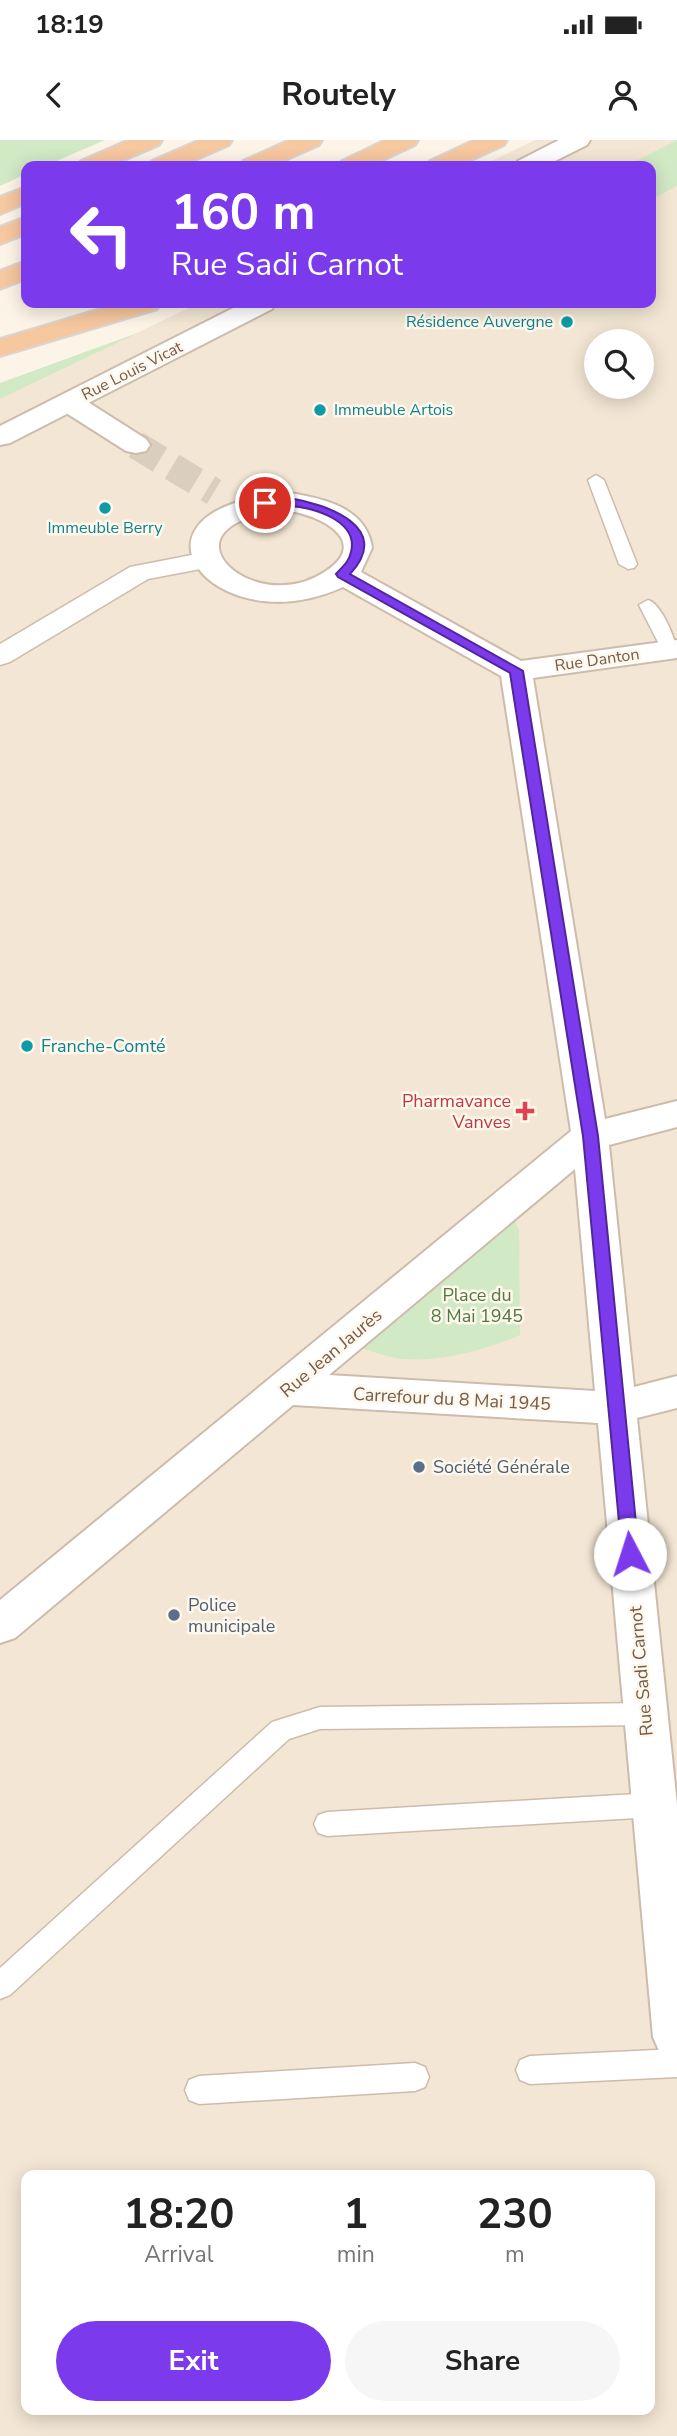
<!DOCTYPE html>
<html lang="en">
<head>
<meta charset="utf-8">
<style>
	body { margin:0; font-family:"Nunito Sans",sans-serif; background:#f6f6f6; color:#222; height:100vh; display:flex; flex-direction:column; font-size:26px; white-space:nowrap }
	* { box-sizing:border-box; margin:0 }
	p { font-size:23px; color:#767676 }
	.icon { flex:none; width:38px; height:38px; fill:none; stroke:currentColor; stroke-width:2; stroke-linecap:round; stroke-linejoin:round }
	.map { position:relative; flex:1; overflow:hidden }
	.drawer { position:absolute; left:21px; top:2030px; width:634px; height:245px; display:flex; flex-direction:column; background:#fff; border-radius:14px; box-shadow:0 4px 18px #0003 }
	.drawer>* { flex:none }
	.guide { position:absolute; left:21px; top:21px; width:635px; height:147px; border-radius:14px; box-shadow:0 4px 18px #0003; background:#7c3aed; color:#fff; overflow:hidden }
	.tools { position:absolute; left:584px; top:189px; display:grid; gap:14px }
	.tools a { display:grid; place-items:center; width:70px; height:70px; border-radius:50%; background:#fff; box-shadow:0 4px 18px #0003; font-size:35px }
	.pin { position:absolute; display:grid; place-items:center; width:60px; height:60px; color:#fff; margin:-30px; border:4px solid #fff; border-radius:50%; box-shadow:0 2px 7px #0007 }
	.me { position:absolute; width:77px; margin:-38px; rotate:355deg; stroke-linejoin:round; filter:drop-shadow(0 0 5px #0008) }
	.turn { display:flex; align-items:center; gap:24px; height:147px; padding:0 35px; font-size:32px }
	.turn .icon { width:91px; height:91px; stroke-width:2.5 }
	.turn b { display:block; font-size:49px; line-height:60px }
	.eta { display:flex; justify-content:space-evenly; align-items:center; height:119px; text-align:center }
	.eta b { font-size:42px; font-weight:700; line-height:49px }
	.button { display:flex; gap:14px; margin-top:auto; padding:14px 35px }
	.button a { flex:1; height:80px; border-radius:42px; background:#7c3aed; color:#fff; font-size:28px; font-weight:700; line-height:80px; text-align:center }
	.button a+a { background:#f6f6f6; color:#222 }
	.status { display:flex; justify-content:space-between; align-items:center; height:49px; padding:0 35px; background:#fff; direction:ltr }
	.status svg { height:19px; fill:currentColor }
	header { display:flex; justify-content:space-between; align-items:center; height:91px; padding:0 35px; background:#fff; font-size:32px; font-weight:700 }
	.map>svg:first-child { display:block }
	.residential { fill:#f3e6d4; fill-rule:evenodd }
	.green { fill:#d2e9c5 }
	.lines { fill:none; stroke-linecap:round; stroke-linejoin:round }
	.minor-tunnel { stroke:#dacebf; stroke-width:28; stroke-dasharray:28 14; stroke-linecap:butt }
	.service-casing { stroke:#cdbcac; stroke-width:3 }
	.pedestrian-casing { stroke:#cdbcac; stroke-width:3 }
	.minor-casing { stroke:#cdbcac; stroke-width:4 }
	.tertiary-casing { stroke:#cdbcac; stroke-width:4 }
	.trunk-casing { stroke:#dbd4d0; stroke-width:4 }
	.service { fill:#fff; fill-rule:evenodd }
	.pedestrian { fill:#fff; fill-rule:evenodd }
	.minor { fill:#fff; fill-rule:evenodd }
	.tertiary { fill:#fff; fill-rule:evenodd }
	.trunk { fill:#f6c8a0; fill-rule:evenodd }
	.route { fill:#7c3aed; stroke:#51269a; stroke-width:2 }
	.culture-dot { fill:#0f9aa8; stroke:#fef8ec; stroke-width:2.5 }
	.health-dot { fill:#e0444e; stroke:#fef8ec; stroke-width:2.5 }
	.service-dot { fill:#5c6f8a; stroke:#fef8ec; stroke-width:2.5 }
	.labels { text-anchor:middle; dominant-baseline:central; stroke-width:5; stroke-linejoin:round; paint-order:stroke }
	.far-culture-label { font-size:16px; fill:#0d838f; stroke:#fef8ec; text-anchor:end }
	.far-street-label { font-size:16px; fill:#745b4b; stroke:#fef8ec }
	.culture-label { font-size:18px; fill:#0d838f; stroke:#fef8ec; text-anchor:start }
	.health-label { font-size:18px; fill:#be3a42; stroke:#fef8ec; text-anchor:end }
	.park-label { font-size:18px; fill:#527943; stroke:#fef8ec }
	.street-label { font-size:18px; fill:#745b4b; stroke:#fef8ec }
	.service-label { font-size:18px; fill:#4e5e75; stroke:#fef8ec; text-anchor:start }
</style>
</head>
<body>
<div class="status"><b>18:19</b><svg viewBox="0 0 49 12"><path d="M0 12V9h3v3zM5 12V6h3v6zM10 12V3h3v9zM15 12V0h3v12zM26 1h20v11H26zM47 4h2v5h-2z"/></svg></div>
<header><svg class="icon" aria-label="back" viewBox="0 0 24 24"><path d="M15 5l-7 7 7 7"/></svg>Routely<svg class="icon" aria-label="person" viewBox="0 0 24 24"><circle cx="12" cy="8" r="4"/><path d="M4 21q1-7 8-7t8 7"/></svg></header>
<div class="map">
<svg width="677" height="2296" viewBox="0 0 677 2296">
	<rect width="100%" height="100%" fill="#fcf4e6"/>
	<path class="residential" d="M535 0H677V2296H0V259L199 163H651V26H481ZM597 201H642V247H597ZM26 2035H649V2270H26Z"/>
	<path class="green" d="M0 0H105L45 26H26V34L0 46Z
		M677 0V46L651 60V26H626Z
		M140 192 0 259V243Z
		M510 1080 515 1081 519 1091 520 1195C486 1210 434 1224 396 1218 384 1216 371 1211 359 1207Z"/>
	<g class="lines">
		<path class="minor-tunnel" d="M136 305 214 352"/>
		<defs>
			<path id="service" d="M596 335 604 340 637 424 634 428 628 429 619 424 588 340Z
				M648 460C661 463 677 501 677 514H665L662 510 639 465Z
				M646 1563 655 1566 659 1574 655 1582 646 1585 320 1589 289 1599 10 1855 0 1859V1828L272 1582 320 1567Z
				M654 1653 663 1657 667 1665 663 1673 654 1677 327 1696 318 1693 314 1684 318 1675 327 1672Z
				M677 1909V1937L530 1944 520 1940 516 1930 520 1920 530 1916Z
				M415 1923 425 1927 429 1937 425 1947 415 1951 199 1964 189 1960 185 1950 189 1940 199 1936Z"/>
			<path id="pedestrian" d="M207 412 216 414 220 420 216 426 148 439 10 522 0 525V504L130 427Z"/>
			<path id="minor" d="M70 255 80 257 146 299 150 305 146 311 136 313 126 311 60 269 56 263 60 257Z
				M289 353C323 358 367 368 372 408L361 432 521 521 677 500V518L533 538 605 979 677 961V987L609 1005 634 1247 677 1236V1268L637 1278 677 1665V1920L660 1913 653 1897 598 1283 293 1265 15 1498 0 1503V1460L571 991 501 536 343 447C212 507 105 367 289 353ZM289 371C320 375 371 401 326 431 251 482 148 381 289 371ZM575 1029 595 1251 329 1235Z"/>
			<path id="tertiary" d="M559 0H590L587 5 545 26H515L518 21Z
				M243 163H276L272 169 10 303 0 305V286Z"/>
			<path id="trunk" d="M129 0H162L159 5 110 26H78L81 21Z
				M200 0H232L229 5 181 26H149L152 21Z
				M290 0H322L319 5 272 26H240L243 21Z
				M386 0H418L415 5 370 26H339L342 21Z
				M475 0H507L504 5 458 26H427L430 21Z
				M26 47V63L0 74V57Z
				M26 77V94L0 104V87Z
				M26 121V139L0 149V131Z
				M121 163H161L157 169 0 216V199Z"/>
		</defs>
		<use href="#service" class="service-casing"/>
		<use href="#pedestrian" class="pedestrian-casing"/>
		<use href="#minor" class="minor-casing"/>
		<use href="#tertiary" class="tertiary-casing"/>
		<use href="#trunk" class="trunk-casing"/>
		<use href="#service" class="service"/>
		<use href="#pedestrian" class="pedestrian"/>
		<use href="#minor" class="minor"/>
		<use href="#tertiary" class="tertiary"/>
		<use href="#trunk" class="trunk"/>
	</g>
	<path class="route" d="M289 358C326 364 394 387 350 434L523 531 598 996 639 1414 636 1419 630 1421 624 1419 622 1414 583 996 510 533 338 437 336 434C342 427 349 422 351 412 359 381 313 367 290 366 279 365 267 369 259 363L265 359Z"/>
	<g class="culture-dot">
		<circle cx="567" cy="182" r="7"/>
		<circle cx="320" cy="270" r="7"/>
		<circle cx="105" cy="368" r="7"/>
		<circle cx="27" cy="906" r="7"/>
	</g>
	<path class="health-dot" d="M521.5 960.5h7v7h7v7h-7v7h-7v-7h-7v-7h7z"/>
	<g class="service-dot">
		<circle cx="419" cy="1327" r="7"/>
		<circle cx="174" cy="1475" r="7"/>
	</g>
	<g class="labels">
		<g class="far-culture-label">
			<text x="553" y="182">Résidence Auvergne</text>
			<text x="334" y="270" text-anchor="start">Immeuble Artois</text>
			<text x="105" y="388" text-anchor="middle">Immeuble Berry</text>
		</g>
		<g class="far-street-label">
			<text transform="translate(132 231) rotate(-27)">Rue Louis Vicat</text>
			<text transform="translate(597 520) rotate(-8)">Rue Danton</text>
		</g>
		<g class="culture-label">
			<text x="41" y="906">Franche-Comté</text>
		</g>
		<g class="health-label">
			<text x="511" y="961">Pharmavance<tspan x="511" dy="21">Vanves</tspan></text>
		</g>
		<g class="park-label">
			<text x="477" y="1155">Place du<tspan x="477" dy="21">8 Mai 1945</tspan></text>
		</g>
		<g class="street-label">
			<text transform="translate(331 1213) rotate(-40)">Rue Jean Jaurès</text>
			<text transform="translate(452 1259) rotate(3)">Carrefour du 8 Mai 1945</text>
			<text transform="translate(641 1531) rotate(-95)">Rue Sadi Carnot</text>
		</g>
		<g class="service-label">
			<text x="433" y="1327">Société Générale</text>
			<text x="188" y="1465">Police<tspan x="188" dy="21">municipale</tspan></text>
		</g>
	</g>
</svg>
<div class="tools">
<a><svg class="icon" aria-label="search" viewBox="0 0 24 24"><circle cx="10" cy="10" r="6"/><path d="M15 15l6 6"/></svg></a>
</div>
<div class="pin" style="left:265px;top:363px;background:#d93025"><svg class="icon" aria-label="arrive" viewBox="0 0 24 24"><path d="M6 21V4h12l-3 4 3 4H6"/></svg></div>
<svg class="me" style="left:630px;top:1414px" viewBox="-20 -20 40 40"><circle r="19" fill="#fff"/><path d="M0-13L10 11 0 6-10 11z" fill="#7c3aed"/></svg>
<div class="guide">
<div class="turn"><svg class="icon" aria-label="left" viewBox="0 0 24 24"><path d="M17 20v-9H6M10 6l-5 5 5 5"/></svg><div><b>160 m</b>Rue Sadi Carnot</div></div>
</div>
<section class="drawer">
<div class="eta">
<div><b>18:20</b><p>Arrival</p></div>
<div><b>1</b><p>min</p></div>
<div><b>230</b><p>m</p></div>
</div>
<div class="button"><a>Exit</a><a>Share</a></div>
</section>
</div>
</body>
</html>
